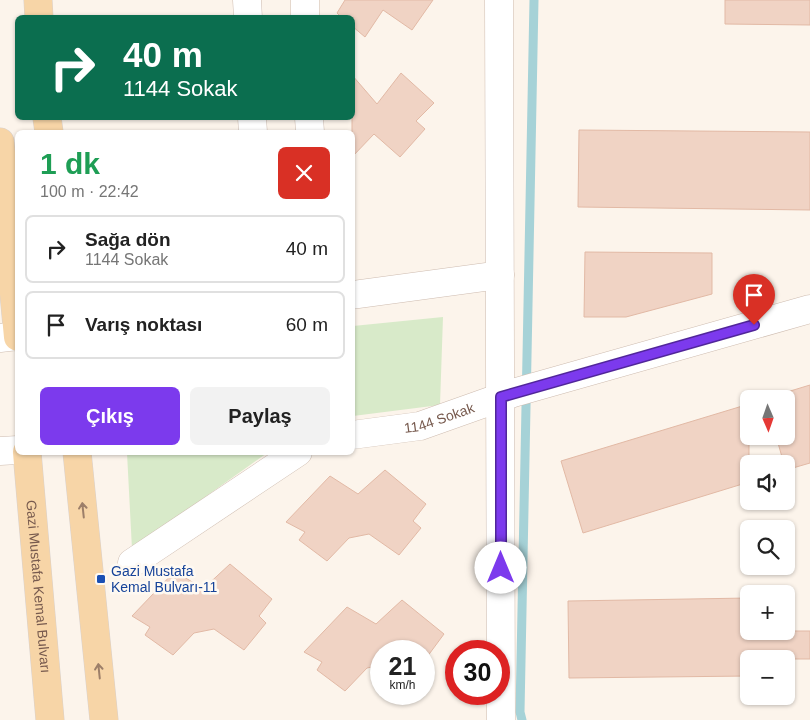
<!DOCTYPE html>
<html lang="tr">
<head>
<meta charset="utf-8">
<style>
	body { margin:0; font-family:Arial,sans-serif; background:#f2f2f2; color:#222; height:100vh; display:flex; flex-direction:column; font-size:19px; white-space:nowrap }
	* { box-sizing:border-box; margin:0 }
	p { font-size:16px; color:#767676 }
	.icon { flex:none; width:28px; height:28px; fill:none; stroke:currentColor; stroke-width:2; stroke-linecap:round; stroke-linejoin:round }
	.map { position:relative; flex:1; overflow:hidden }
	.panel { position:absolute; left:15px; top:130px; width:340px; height:325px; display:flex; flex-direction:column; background:#fff; border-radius:8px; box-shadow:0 1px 4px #0004 }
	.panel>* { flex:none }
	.hud { position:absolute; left:15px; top:15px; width:340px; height:105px; border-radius:8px; box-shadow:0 1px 4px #0004; background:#0b6e4f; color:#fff; overflow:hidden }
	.needle { width:32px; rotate:178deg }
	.tools { position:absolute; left:740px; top:390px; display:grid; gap:10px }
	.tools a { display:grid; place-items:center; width:55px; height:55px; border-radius:8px; background:#fff; box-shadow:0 1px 4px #0004; font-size:25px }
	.speed { position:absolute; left:370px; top:640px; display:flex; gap:10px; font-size:25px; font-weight:700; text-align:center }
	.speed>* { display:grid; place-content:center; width:65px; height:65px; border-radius:50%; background:#fff; box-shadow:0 1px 4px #0004; line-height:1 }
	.speed small { font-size:12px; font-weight:400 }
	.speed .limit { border:8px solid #d22; background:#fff; color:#111 }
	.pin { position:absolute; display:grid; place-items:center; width:42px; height:42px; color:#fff; margin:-51px -21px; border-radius:50% 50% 50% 0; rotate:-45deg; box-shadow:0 0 5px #0007 }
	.pin .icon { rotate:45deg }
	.me { position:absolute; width:55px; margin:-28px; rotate:0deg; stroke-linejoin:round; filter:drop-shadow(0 0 4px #0008) }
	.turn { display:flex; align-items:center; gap:18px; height:105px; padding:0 25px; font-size:22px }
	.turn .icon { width:65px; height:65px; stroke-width:2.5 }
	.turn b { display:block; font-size:35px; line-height:42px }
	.round { display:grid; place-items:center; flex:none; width:52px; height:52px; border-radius:8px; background:#f2f2f2 }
	.head { display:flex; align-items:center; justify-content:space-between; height:85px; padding:0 25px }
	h1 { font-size:30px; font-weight:600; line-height:38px; color:#1e9e55 }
	.cta { display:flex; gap:10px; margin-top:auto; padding:10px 25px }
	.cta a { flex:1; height:58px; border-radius:8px; background:#7c3aed; color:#fff; font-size:20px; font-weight:600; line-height:58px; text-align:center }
	.cta a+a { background:#f2f2f2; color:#222 }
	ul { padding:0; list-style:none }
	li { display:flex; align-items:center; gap:15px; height:68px; margin:0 10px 8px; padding:0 15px; border:2px solid #e0e0e0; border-radius:8px }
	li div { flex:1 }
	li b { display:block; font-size:19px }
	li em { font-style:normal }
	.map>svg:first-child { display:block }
	.green { fill:#d8eac9 }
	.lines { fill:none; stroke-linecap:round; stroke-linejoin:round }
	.stream { stroke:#a6d2d7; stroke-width:9 }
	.building { fill:#f0d3c4; stroke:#e2b9a5 }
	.minor-casing { stroke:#cebcb0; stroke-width:29 }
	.major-casing { stroke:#d9d1cd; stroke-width:29 }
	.minor { stroke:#fff; stroke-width:28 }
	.major { stroke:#f7d5a7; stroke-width:28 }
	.oneway { stroke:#9d7f69 }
	.route-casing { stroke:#51269a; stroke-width:12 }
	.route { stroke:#7c3aed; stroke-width:9 }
	.transit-dot { fill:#1a4fb4; stroke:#fef9f2; stroke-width:2 }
	.labels { text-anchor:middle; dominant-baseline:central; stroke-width:5; stroke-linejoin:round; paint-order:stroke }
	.street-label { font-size:14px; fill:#775a4e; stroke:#fef9f2 }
	.transit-label { font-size:14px; fill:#164399; stroke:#fef9f2; text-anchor:start }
</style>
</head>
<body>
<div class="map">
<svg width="810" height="720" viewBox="0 0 810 720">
	<rect width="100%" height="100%" fill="#fcf4eb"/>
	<path class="green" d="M443 317 440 405 353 416V326Z
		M127 453H267L132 549Z"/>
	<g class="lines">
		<path class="stream" d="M522 720 520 712 534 0"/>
	</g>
	<path class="building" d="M345 0H433L412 30 383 10 365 37 352 26V18H342L337 13Z
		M725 0H810V25L725 24Z
		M401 73 434 103 416 121 425 129 400 157 374 134 352 157V75L377 104Z
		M579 130 810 132V210L578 207Z
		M585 252 712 253V294L626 317H584Z
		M810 385V463L786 470V464H784L776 436H786V399H764Z
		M749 404V482L583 533 561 461Z
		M385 470 426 504 413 521 421 528 399 555 369 534 349 538 327 561 299 540 305 532 286 522 330 476 358 494Z
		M230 564 272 599 259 616 266 623 244 650 214 629 194 633 173 655 145 635 150 627 132 616 175 571 203 589Z
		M749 598V631H810V659H749V676L569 678 568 601Z
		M402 600 444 634 427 657 424 658V651H381V665L367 668 345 691 317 670 322 662 304 652 347 607 376 624Z"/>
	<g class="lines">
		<defs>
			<g id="minor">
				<path d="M247 0 248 18"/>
				<path d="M305 0V18"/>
				<path d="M499 0 501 720"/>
				<path d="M252 118 253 132"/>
				<path d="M309 118 310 132"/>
				<path d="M352 295 500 275"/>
				<path d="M0 338 17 336"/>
				<path id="s1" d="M352 435 420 426 513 393 810 309"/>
				<path d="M0 451 18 450"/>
				<path d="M132 563 298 452"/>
			</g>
			<g id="major">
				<path d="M38 0 39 18"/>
				<path d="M47 118 49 132"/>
				<path d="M0 142 18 337"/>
				<path id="s2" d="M27 452 50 720"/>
				<path d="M77 452 104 720"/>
			</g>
		</defs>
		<use href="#minor" class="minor-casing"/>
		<use href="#major" class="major-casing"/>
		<use href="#minor" class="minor"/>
		<use href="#major" class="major"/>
	</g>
	<defs><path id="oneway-shaft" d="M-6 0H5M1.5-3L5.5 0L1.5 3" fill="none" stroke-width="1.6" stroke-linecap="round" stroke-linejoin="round" transform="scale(1.25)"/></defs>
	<g class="oneway">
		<use href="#oneway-shaft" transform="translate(83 510) rotate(-96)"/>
		<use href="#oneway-shaft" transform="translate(99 671) rotate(-96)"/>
	</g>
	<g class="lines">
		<defs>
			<path id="route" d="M501 568V397L754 325"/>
		</defs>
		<use href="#route" class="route-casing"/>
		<use href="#route" class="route"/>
	</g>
	<rect class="transit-dot" x="96" y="574" width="10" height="10" rx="2.5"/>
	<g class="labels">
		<g class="street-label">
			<text stroke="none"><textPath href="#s1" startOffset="89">1144 Sokak</textPath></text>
			<text stroke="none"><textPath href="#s2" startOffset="135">Gazi Mustafa Kemal Bulvarı</textPath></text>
		</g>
		<g class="transit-label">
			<text x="111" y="571">Gazi Mustafa<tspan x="111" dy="16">Kemal Bulvarı-11</tspan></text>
		</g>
	</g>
</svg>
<div class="tools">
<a><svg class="needle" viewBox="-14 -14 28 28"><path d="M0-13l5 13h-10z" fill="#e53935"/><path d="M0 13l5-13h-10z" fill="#767676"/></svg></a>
<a><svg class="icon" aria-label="sound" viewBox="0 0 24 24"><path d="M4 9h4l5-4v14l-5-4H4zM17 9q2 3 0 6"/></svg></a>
<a><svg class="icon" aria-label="search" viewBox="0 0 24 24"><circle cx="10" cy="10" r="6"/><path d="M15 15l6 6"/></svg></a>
<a>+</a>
<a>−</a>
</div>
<div class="speed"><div>21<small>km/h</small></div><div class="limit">30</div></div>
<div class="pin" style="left:754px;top:325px;background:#d93025"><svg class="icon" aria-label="arrive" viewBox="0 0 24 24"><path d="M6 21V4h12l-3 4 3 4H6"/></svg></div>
<svg class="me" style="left:501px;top:568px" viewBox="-20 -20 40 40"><circle r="19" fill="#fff"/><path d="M0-13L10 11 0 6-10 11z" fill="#7c3aed"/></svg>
<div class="hud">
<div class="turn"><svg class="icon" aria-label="right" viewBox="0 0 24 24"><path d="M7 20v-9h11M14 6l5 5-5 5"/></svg><div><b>40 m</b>1144 Sokak</div></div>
</div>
<section class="panel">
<div class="head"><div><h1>1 dk</h1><p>100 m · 22:42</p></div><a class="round" style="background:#d93025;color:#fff"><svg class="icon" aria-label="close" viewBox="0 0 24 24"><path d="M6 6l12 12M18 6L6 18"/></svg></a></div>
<ul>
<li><svg class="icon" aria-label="right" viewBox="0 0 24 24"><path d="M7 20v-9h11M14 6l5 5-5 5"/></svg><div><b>Sağa dön</b><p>1144 Sokak</p></div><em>40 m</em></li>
<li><svg class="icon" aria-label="arrive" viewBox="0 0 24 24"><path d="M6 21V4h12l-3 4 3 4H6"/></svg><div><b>Varış noktası</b></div><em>60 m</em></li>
</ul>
<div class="cta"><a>Çıkış</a><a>Paylaş</a></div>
</section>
</div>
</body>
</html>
